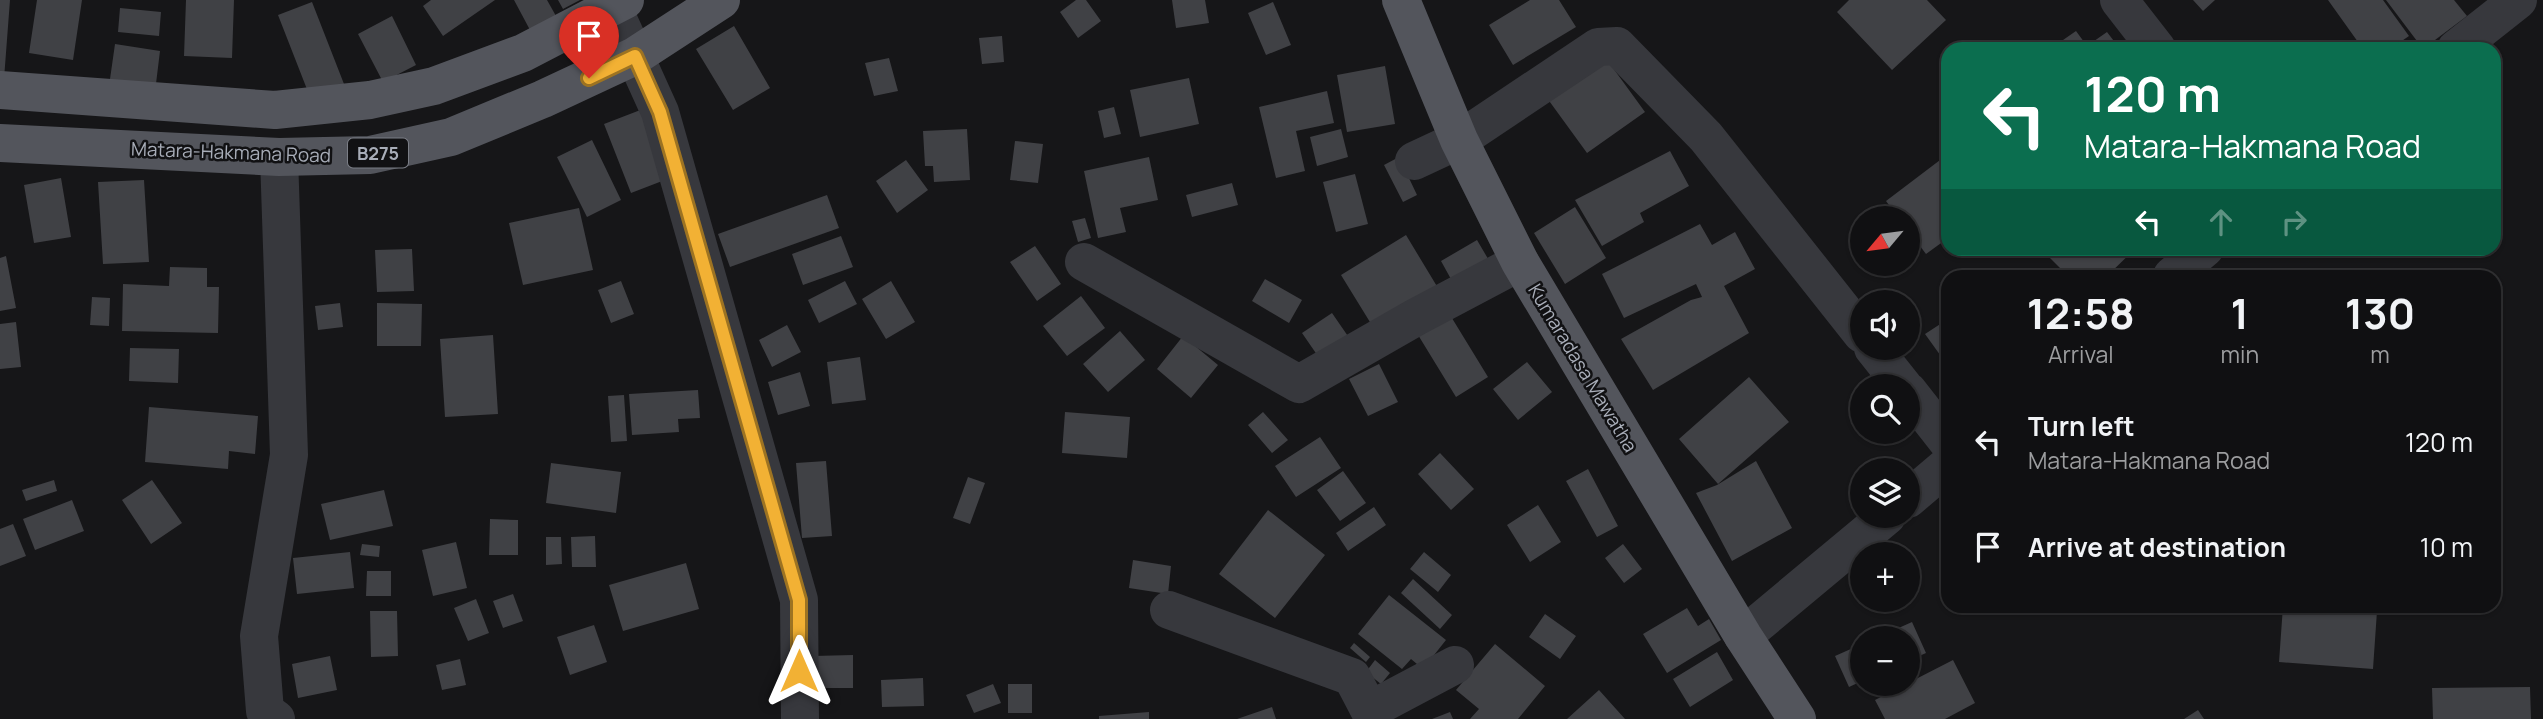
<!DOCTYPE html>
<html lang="en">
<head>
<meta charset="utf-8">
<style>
	body { margin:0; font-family:Manrope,sans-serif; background:#19191b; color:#f1f3f6; height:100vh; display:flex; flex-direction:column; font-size:26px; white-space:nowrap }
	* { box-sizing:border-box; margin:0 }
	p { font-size:23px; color:#9c9d9f }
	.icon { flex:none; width:38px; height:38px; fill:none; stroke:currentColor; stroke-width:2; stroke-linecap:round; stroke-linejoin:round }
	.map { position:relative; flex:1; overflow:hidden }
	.panel { position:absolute; left:1941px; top:270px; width:560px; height:343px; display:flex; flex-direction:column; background:#101012; border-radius:21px; box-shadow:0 2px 5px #0004,0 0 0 2px #303032 }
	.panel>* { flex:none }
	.top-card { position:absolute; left:1941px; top:42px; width:560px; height:214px; border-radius:21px; box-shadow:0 2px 5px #0004,0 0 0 2px #303032; background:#0b6e4f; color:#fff; overflow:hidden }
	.needle { width:46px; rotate:241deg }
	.tools { position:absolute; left:1850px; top:206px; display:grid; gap:14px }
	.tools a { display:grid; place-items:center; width:70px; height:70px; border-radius:50%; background:#101012; box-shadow:0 2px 5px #0004,0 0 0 2px #303032; font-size:35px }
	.pin { position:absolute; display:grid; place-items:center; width:60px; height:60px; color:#fff; margin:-72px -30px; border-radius:50% 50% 50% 0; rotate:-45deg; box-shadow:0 0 7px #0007 }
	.pin .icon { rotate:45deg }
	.me { position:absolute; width:77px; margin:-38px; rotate:0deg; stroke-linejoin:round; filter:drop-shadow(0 0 5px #0008) }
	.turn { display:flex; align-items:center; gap:24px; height:147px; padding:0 28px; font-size:32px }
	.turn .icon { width:91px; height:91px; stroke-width:2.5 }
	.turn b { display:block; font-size:49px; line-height:60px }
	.lanes { display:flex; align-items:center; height:66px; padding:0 28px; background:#0003; justify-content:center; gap:35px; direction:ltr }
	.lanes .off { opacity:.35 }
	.eta { display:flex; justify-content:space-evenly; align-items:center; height:119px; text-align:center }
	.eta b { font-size:42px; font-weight:700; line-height:49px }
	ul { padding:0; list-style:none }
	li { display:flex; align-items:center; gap:21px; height:105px; padding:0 28px }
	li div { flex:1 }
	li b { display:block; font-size:26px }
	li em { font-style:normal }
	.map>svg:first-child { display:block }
	.building { fill:#404145 }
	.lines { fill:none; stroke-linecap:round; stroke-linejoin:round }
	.minor { stroke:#37383d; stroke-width:38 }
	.major { stroke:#53555c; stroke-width:38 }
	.route-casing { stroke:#9d7322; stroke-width:18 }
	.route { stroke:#f2b134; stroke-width:12 }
	.labels { text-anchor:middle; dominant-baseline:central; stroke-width:5; stroke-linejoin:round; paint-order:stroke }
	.shield { fill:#111113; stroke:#7b7e86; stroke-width:2 }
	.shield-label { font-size:18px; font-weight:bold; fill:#a8adb8 }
	.street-label { font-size:19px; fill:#a8adb8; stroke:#111113 }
</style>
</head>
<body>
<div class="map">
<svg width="2543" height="719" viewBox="0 0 2543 719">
	<rect width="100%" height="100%" fill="#161618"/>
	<path class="building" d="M0 0H10L4 79H0Z
		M37 0H82L73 60 29 53Z
		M186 0H234L232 58 184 56Z
		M431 0H495L443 36 423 6Z
		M514 0H547L556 16 530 30Z
		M558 0H580L563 9Z
		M1076 0H1086L1101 21 1078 38 1060 12Z
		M1172 0H1205L1209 23 1176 28Z
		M1530 0H1559L1576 27 1513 65 1489 25Z
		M1849 0H1927L1946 20 1892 70 1837 12Z
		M2193 0H2215L2203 11Z
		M2328 0H2383L2409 36 2390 49H2363Z
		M2386 0H2454L2467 16 2423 49Z
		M312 2 344 84 310 97 278 15Z
		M1273 2 1291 45 1266 55 1248 13Z
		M120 8 161 12 159 36 118 32Z
		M392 16 416 65 383 82 358 34Z
		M734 26 770 88 733 110 696 49Z
		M2076 31 2087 46 2107 32 2120 49H2050Z
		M1002 36 1004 62 982 64 979 38Z
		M115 44 160 51 154 100 108 93Z
		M1605 57 1645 112 1587 153 1547 98Z
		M889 58 898 91 874 96 865 63Z
		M1385 66 1395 124 1347 132 1337 75Z
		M1189 78 1199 124 1140 137 1130 90Z
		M1327 91 1334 123 1296 131 1305 171 1276 178 1259 107Z
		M1114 107 1121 134 1104 138 1098 111Z
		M643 109 670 178 631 193 604 124Z
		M967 129 970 180 934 182 933 166H925L923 131Z
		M1341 129 1348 157 1317 166 1310 137Z
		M592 140 621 200 587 217 557 157Z
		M1015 141 1043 144 1038 183 1010 180Z
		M1670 151 1689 186 1640 213 1644 222 1602 246 1575 200Z
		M1948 154V238L1926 254 1908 230V219H1899L1886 201Z
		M1149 157 1158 200 1120 208 1126 232 1098 238 1084 171Z
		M1399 157 1417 195 1403 202 1384 165Z
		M906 160 928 190 897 213 876 181Z
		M1355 174 1368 224 1336 232 1323 182Z
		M61 178 71 237 34 243 24 185Z
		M144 180 149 262 103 264 98 182Z
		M1232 183 1238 205 1192 217 1186 195Z
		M827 195 839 228 730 267 718 234Z
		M1575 207 1606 258 1565 284 1534 233Z
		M579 208 593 270 523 285 509 223Z
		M1085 218 1091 238 1078 242 1072 221Z
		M1700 224 1712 245 1735 232 1755 269 1724 286 1749 333 1653 390 1621 339 1691 300 1702 297 1696 284 1624 318 1602 274Z
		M1406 235 1438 288 1373 327 1341 275Z
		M841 236 853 267 803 285 792 254Z
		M1477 240 1494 269 1457 290 1441 261Z
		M1035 246 1061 284 1037 301 1010 262Z
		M2040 248H2136L2107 276H2068Z
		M412 249 414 291 377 292 375 250Z
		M6 256 16 308 0 311V258Z
		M170 267 207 268V287H219L218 333 122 331 123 284 169 286Z
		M1265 279 1302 300 1289 323 1252 301Z
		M621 281 634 314 611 323 598 290Z
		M845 281 857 304 819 323 808 300Z
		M891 281 915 322 886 339 862 299Z
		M1081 296 1105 328 1067 356 1043 326Z
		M92 297 110 298 109 326 90 325Z
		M340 303 343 327 318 330 315 306Z
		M377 303 422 304 421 346H377Z
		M1447 310 1488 377 1456 397 1415 330Z
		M1332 313 1352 342 1322 362 1302 333Z
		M1948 319V366L1925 334Z
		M16 322 21 367 0 369V324Z
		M787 325 801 352 772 367 759 340Z
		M1120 331 1145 360 1108 392 1083 364Z
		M493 335 498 414 445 417 440 339Z
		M1183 336 1218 365 1191 398 1157 369Z
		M130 348 179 349 178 383 129 381Z
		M860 357 866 400 832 404 827 362Z
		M1527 362 1552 392 1518 420 1493 389Z
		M1379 364 1398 402 1368 416 1349 379Z
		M800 372 810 406 778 415 768 382Z
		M1749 377 1789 422 1718 484 1679 439Z
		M698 390 700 418 678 419 679 432 632 435 629 394Z
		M624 395 627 441 611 442 608 396Z
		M149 407 258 416 255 454 229 451 228 469 145 462Z
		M1065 412 1130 417 1127 458 1062 453Z
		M1263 412 1288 440 1272 453 1248 425Z
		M1320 437 1341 468 1296 497 1275 466Z
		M1440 453 1474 489 1451 510 1418 474Z
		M826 461 832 536 802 538 796 463Z
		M1756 461 1792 528 1732 561 1696 493 1717 485Z
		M551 463 621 472 616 513 546 503Z
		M1588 469 1618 526 1597 537 1566 481Z
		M1343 471 1366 503 1340 521 1317 490Z
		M968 477 985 483 970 524 953 518Z
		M54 480 57 491 26 501 22 490Z
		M152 480 182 523 151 544 122 500Z
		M384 490 393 526 330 540 321 504Z
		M72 500 84 531 35 550 23 519Z
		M1538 505 1561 542 1530 562 1507 525Z
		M1374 507 1386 525 1348 551 1336 533Z
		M1268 510 1325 555 1275 618 1219 574Z
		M490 519 518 520V555H489Z
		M13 524 26 556 0 566V529Z
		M595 536 596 567H572L571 537Z
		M546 537H561L562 564 546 565Z
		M456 542 467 588 433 596 422 550Z
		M362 544 380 546 379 557 360 555Z
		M1623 544 1642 569 1624 583 1605 558Z
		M350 552 354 588 297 594 293 558Z
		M1424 552 1451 575 1438 592 1410 569Z
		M1133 560 1171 566 1168 594 1129 588Z
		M686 563 699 609 623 631 609 585Z
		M367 571H391V596H366Z
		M1413 579 1452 615 1440 629 1401 593Z
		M513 594 523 621 503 628 493 601Z
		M1389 595 1446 640 1423 669 1411 659 1402 669 1358 634Z
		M476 599 489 633 468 641 454 608Z
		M2283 606 2377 611 2373 669 2279 662Z
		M1687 608 1698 626 1709 619 1721 640 1667 673 1643 634Z
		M370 611H397L398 656 371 657Z
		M1545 614 1576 636 1560 659 1529 637Z
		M1912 622 1926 653 1908 661V639H1874Z
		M594 625 607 662 570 675 557 637Z
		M1354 643 1370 657 1366 662 1350 648Z
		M1495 644 1545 686 1518 719H1470L1479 709 1456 690Z
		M1862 644V681L1849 687 1835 656Z
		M1717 652 1733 680 1690 707 1673 679Z
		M853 655V688H813V656Z
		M330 656 337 690 298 698 292 664Z
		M460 659 466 685 442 690 436 665Z
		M1375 660 1390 673 1381 684 1366 672Z
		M1953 660 1975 703 1945 719H1885L1875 700Z
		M923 678 924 706 882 707 881 680Z
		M993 684 1001 703 974 713 966 695Z
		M1008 684H1032V713H1008Z
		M2530 687 2531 719H2433L2432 688Z
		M1599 690 1625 719H1567Z
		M1272 707 1276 719H1237Z
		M2198 710 2204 719H2184Z
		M1149 712V719H1099V716Z
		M1450 712 1453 719H1432Z"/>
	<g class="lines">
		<path class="minor" d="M2119 0 2157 49
			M613 8 660 112 799 600 800 719
			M2456 49 2518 0
			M1414 161 1459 140 1598 47 1617 46 1706 137 1862 334
			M1084 262 1299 384 1416 317 1520 262
			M2172 276 2205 248
			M1873 348 1904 387
			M1908 391 1948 442
			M1908 499 1948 465
			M1169 610 1352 677 1374 719
			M1743 636 1887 516
			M1370 710 1455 665
			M276 719 265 711 259 636 289 455 279 157"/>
		<path class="major" d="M1401 0 1459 140 1520 262 1743 636 1797 719
			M0 90 275 110 370 100 434 86 523 53 625 0
			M0 143 279 157 370 155 451 137 543 99 635 56 721 0"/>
	</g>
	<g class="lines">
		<defs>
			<path id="route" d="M589 78 635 56 660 112 799 600V671"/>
		</defs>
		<use href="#route" class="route-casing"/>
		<use href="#route" class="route"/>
	</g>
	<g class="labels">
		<rect class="shield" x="348" y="138.5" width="60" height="29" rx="5"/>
		<g class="shield-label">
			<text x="378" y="153">B275</text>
		</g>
		<g class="street-label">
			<text transform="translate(231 152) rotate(2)">Matara-Hakmana Road</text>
			<text transform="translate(1583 368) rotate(59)">Kumaradasa Mawatha</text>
		</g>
	</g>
</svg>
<div class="tools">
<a><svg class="needle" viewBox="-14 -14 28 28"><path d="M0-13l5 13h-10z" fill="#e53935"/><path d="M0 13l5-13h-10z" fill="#9c9d9f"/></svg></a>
<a><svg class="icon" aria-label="sound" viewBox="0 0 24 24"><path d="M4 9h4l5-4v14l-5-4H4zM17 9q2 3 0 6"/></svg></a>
<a><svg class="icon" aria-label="search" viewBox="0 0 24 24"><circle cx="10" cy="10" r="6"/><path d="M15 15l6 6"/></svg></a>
<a><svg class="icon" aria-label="layers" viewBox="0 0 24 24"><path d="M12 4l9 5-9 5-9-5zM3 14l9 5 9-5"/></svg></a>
<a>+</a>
<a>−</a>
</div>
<div class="pin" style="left:589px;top:78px;background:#d93025"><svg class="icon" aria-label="arrive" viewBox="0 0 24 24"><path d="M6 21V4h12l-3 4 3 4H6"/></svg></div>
<svg class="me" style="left:799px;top:671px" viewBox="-20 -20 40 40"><path d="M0-17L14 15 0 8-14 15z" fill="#f2b134" stroke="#fff" stroke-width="4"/></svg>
<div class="top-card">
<div class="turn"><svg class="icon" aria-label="left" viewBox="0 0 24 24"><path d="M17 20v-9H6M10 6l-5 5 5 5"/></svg><div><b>120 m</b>Matara-Hakmana Road</div></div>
<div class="lanes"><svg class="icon" aria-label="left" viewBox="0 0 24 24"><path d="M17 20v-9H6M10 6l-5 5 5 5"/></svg><svg class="icon off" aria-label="ahead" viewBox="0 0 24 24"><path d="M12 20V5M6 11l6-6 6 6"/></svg><svg class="icon off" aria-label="right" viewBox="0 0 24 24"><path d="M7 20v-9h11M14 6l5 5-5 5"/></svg></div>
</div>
<section class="panel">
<div class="eta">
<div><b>12:58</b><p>Arrival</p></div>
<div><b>1</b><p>min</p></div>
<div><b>130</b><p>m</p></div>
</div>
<ul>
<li><svg class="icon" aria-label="left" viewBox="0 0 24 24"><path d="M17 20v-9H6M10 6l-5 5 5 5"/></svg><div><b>Turn left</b><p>Matara-Hakmana Road</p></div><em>120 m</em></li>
<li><svg class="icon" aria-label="arrive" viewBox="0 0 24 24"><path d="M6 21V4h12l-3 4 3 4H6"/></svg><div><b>Arrive at destination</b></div><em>10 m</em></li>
</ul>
</section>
</div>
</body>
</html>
